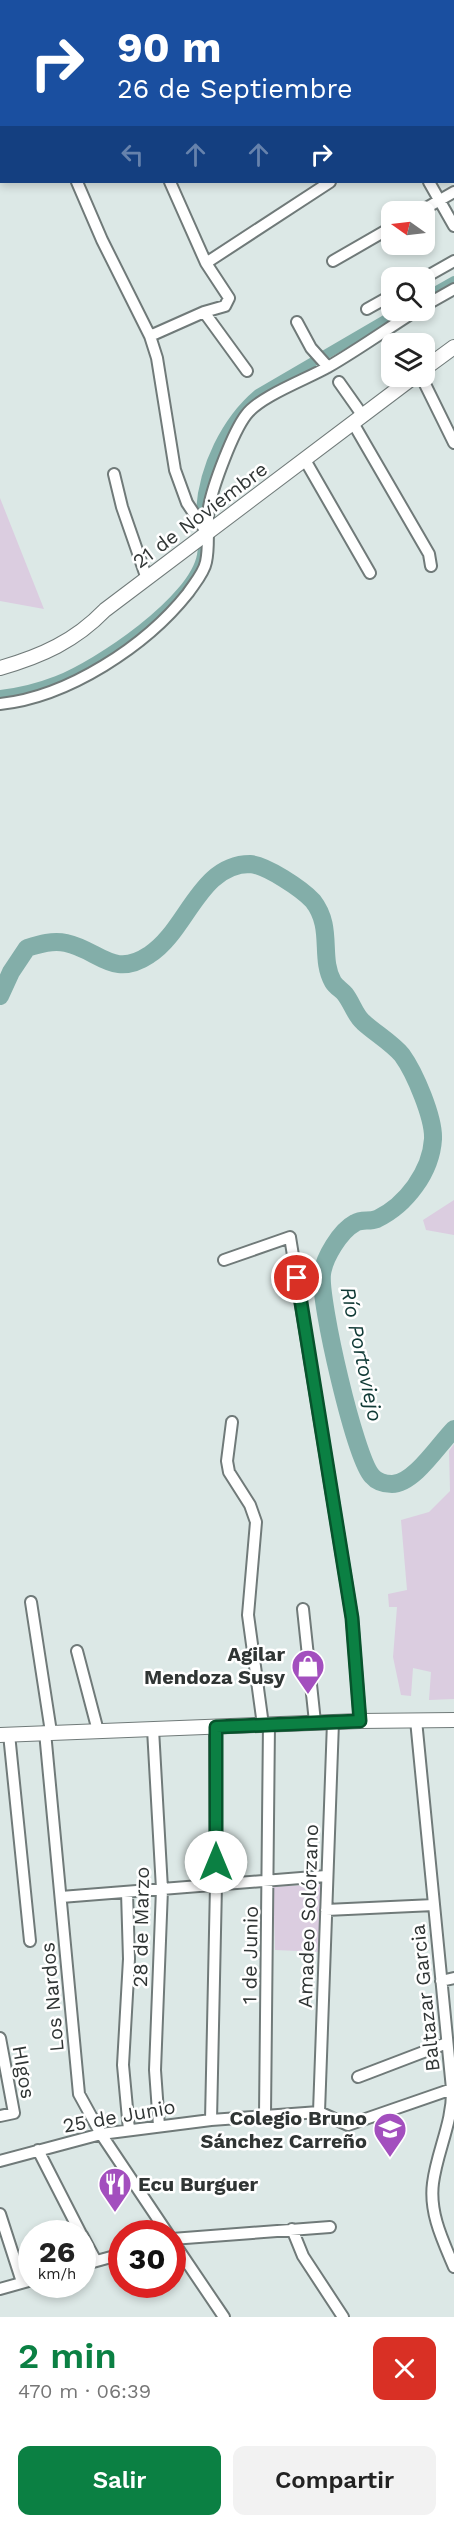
<!DOCTYPE html>
<html lang="es">
<head>
<meta charset="utf-8">
<style>
	body { margin:0; font-family:"Work Sans",sans-serif; background:#f2f2f2; color:#222; height:100vh; display:flex; flex-direction:column; font-size:22px; white-space:nowrap }
	* { box-sizing:border-box; margin:0 }
	p { font-size:20px; color:#767676 }
	.icon { flex:none; width:33px; height:33px; fill:none; stroke:currentColor; stroke-width:2; stroke-linecap:round; stroke-linejoin:round }
	.map { position:relative; height:2317px; overflow:hidden }
	.details { display:flex; flex-direction:column; background:#fff; flex:1 }
	.details>* { flex:none }
	.banner { position:absolute; left:0px; top:0px; width:454px; height:183px; box-shadow:0 3px 9px #0003; background:#1a4fa0; color:#fff; overflow:hidden }
	.needle { width:39px; rotate:284deg }
	.tools { position:absolute; left:381px; top:201px; display:grid; gap:12px }
	.tools a { display:grid; place-items:center; width:54px; height:54px; border-radius:12px; background:#fff; box-shadow:0 3px 9px #0003; font-size:30px }
	.speed { position:absolute; left:18px; top:2220px; display:flex; gap:12px; font-size:30px; font-weight:700; text-align:center }
	.speed>* { display:grid; place-content:center; width:78px; height:78px; border-radius:50%; background:#fff; box-shadow:0 3px 9px #0003; line-height:1 }
	.speed small { font-size:15px; font-weight:400 }
	.speed .limit { border:9px solid #d22; background:#fff; color:#111 }
	.pin { position:absolute; display:grid; place-items:center; width:51px; height:51px; color:#fff; margin:-26px; border:3px solid #fff; border-radius:50%; box-shadow:0 2px 6px #0007 }
	.me { position:absolute; width:66px; margin:-33px; rotate:0deg; stroke-linejoin:round; filter:drop-shadow(0 0 4px #0008) }
	.turn { display:flex; align-items:center; gap:21px; height:126px; padding:0 18px; font-size:27px }
	.turn .icon { width:78px; height:78px; stroke-width:2.5 }
	.turn b { display:block; font-size:42px; line-height:51px }
	.lanes { display:flex; align-items:center; height:57px; padding:0 18px; background:#0003; justify-content:center; gap:30px; direction:ltr }
	.lanes .off { opacity:.35 }
	.round { display:grid; place-items:center; flex:none; width:63px; height:63px; border-radius:12px; background:#f2f2f2 }
	.overview { display:flex; align-items:center; justify-content:space-between; height:102px; padding:0 18px }
	h1 { font-size:36px; font-weight:600; line-height:45px; color:#0b8043 }
	.button { display:flex; gap:12px; margin-top:auto; padding:12px 18px }
	.button a { flex:1; height:69px; border-radius:12px; background:#0b8043; color:#fff; font-size:24px; font-weight:600; line-height:69px; text-align:center }
	.button a+a { background:#f2f2f2; color:#222 }
	.map>svg:first-child { display:block }
	.green { fill:#dbcde0 }
	.lines { fill:none; stroke-linecap:round; stroke-linejoin:round }
	.canal { stroke:#83aea9; stroke-width:10 }
	.river { stroke:#83aea9; stroke-width:18 }
	.minor-casing { stroke:#707a79; stroke-width:14 }
	.tertiary-casing { stroke:#707a79; stroke-width:16 }
	.minor { stroke:#fff; stroke-width:10 }
	.tertiary { stroke:#fff; stroke-width:14 }
	.route-casing { stroke:#07532c; stroke-width:15 }
	.route { stroke:#0b8043; stroke-width:10 }
	.labels { text-anchor:middle; dominant-baseline:central; stroke-width:5; stroke-linejoin:round; paint-order:stroke }
	.street-label { font-size:20px; fill:#303534; stroke:#fff }
	.poi-label { font-size:20px; font-weight:bold; fill:#303534; stroke:#fff; text-anchor:end }
	.water-label { font-size:21px; font-style:italic; fill:#0f3935; stroke:#fff }
</style>
</head>
<body>
<div class="map">
<svg width="454" height="2317" viewBox="0 0 454 2317">
	<rect width="100%" height="100%" fill="#dce8e6"/>
	<path class="green" d="M0 498 44 609 0 601Z
		M454 1200V1235L426 1230 423 1220Z
		M454 1444V1699L429 1700 431 1672 413 1668 411 1696 401 1695 393 1657 397 1607H389L388 1594 407 1590 401 1520 429 1512 450 1491 449 1451Z
		M321 1884 320 1952 275 1950 273 1887Z"/>
	<g class="lines">
		<path class="canal" d="M424 298 454 281
			M0 695C20 693 39 688 57 681 98 665 194 601 202 555 205 541 200 524 201 510 204 467 226 421 258 394L402 310"/>
		<path class="river" d="M0 996 11 972 27 948C40 944 53 940 66 943 99 950 113 979 149 955 187 931 199 864 250 864 266 865 302 889 313 901 334 928 319 957 333 982 336 987 342 990 345 994 352 1003 355 1015 363 1022 375 1033 392 1043 402 1055 415 1073 434 1118 433 1139 431 1172 406 1205 377 1219 369 1222 362 1219 355 1223 340 1231 324 1258 322 1274 319 1301 355 1458 372 1476 377 1482 385 1484 392 1484 414 1484 439 1444 454 1429"/>
		<defs>
			<path id="minor" d="M453 36 454 35
				M453 110 454 109
				M77 182 102 240 150 336 157 358 175 470 187 503 207 533
				M429 182 454 226
				M419 212 454 192
				M333 261 392 227
				M206 263 330 182
				M424 278 454 261
				M424 306 454 289
				M367 309 392 295
				M204 312 247 371
				M297 322 311 348 328 367
				M150 336 204 312 225 306 229 298 206 263 170 182
				M421 376 454 443
				M339 382 363 416
				M353 423 429 554 431 566
				M305 460 370 573
				M114 474 122 507 147 579
				M0 704C68 697 146 646 188 593 194 584 204 573 206 562 210 544 206 525 209 507 213 485 233 432 246 415 260 396 307 379 328 367 359 349 387 329 417 310
				M224 1260 290 1237 352 1618 360 1721
				M232 1422 227 1461 229 1472 250 1505 256 1522 248 1615 263 1725
				M31 1602 51 1732
				M303 1609 315 1722
				M77 1651 98 1731
				M416 1720 452 2089C453 2122 437 2151 433 2183 429 2213 443 2241 454 2267
				M153 1729 162 1889 155 2070 159 2126
				M45 1732 79 2094 101 2134 168 2234
				M9 1734 30 1941
				M127 1892 129 1959 123 2065 129 2130
				M61 1897 326 1876
				M326 1910 434 1905
				M441 1981 454 1978
				M0 2038 14 2113 0 2116
				M358 2077 447 2043
				M319 2112 333 1722
				M265 2115 269 1724
				M211 2120 216 1885 215 1727
				M38 2150 81 2234
				M0 2161 101 2134 211 2120 319 2112 348 2125 452 2089
				M0 2214 22 2282
				M292 2229 303 2256 343 2317
				M82 2235 96 2261
				M172 2239 330 2227
				M172 2240 224 2317
				M82 2265 122 2254
				M0 2289 32 2280"/>
			<path id="tertiary" d="M424 369 454 347
				M0 668C42 656 75 641 105 610L415 376
				M0 1735 360 1721 454 1720"/>
		</defs>
		<use href="#minor" class="minor-casing"/>
		<use href="#tertiary" class="tertiary-casing"/>
		<use href="#minor" class="minor"/>
		<use href="#tertiary" class="tertiary"/>
	</g>
	<g class="lines">
		<defs>
			<path id="route" d="M216 1862V1727L360 1721 352 1618 297 1278"/>
		</defs>
		<use href="#route" class="route-casing"/>
		<use href="#route" class="route"/>
	</g>
	<defs>
		<symbol id="shop-pin" viewBox="-11 -11 22 30"><path d="M0 17L-7.5 6A9.5 9.5 0 1 1 7.5 6Z" fill="#a34fbe" stroke="#fff"/><path d="M-5-2.5h2.3a2.7 3.5 0 0 1 5.4 0H5L5.5 6h-11ZM-1.5-2.5h3a1.5 2.3 0 0 0-3 0Z" fill="#fff"/></symbol>
		<symbol id="university-pin" viewBox="-11 -11 22 30"><path d="M0 17L-7.5 6A9.5 9.5 0 1 1 7.5 6Z" fill="#a34fbe" stroke="#fff"/><path d="M0-5L7-2L0 1L-7-2ZM-4 1L0 2.5L4 1V4Q0 6-4 4Z" fill="#fff"/></symbol>
		<symbol id="restaurant-pin" viewBox="-11 -11 22 30"><path d="M0 17L-7.5 6A9.5 9.5 0 1 1 7.5 6Z" fill="#a34fbe" stroke="#fff"/><path d="M-5-6h1v4h1v-4h1v4h1v-4h1v5L-1.5 .5V6h-2V.5L-5-1ZM5-6V6H3V1.5H1.5Q1.5-4 5-6Z" fill="#fff"/></symbol>
	</defs>
	<g fill-rule="evenodd">
		<use href="#shop-pin" x="289" y="1647" width="38" height="52"/>
		<use href="#university-pin" x="371" y="2110" width="38" height="52"/>
		<use href="#restaurant-pin" x="96" y="2165" width="38" height="52"/>
	</g>
	<g class="labels">
		<g class="street-label">
			<text transform="translate(200 515) rotate(-37)">21 de Noviembre</text>
			<text transform="translate(308 1916) rotate(-88)">Amadeo Solórzano</text>
			<text transform="translate(141 1927) rotate(-89)">28 de Marzo</text>
			<text transform="translate(250 1955) rotate(-89)">1 de Junio</text>
			<text transform="translate(52 1997) rotate(-95)">Los Nardos</text>
			<text transform="translate(425 1998) rotate(-96)">Baltazar Garcia</text>
			<text transform="translate(24 2072) rotate(80)">HIgos</text>
			<text transform="translate(119 2116) rotate(-10)">25 de Junio</text>
		</g>
		<g class="poi-label">
			<text x="285" y="1654">Agilar<tspan x="285" dy="23">Mendoza Susy</tspan></text>
			<text x="367" y="2118">Colegio Bruno<tspan x="367" dy="23">Sánchez Carreño</tspan></text>
			<text x="138" y="2184" text-anchor="start">Ecu Burguer</text>
		</g>
		<g class="water-label">
			<text transform="translate(362 1354) rotate(78)">Río Portoviejo</text>
		</g>
	</g>
</svg>
<div class="tools">
<a><svg class="needle" viewBox="-14 -14 28 28"><path d="M0-13l5 13h-10z" fill="#e53935"/><path d="M0 13l5-13h-10z" fill="#767676"/></svg></a>
<a><svg class="icon" aria-label="search" viewBox="0 0 24 24"><circle cx="10" cy="10" r="6"/><path d="M15 15l6 6"/></svg></a>
<a><svg class="icon" aria-label="layers" viewBox="0 0 24 24"><path d="M12 4l9 5-9 5-9-5zM3 14l9 5 9-5"/></svg></a>
</div>
<div class="speed"><div>26<small>km/h</small></div><div class="limit">30</div></div>
<div class="pin" style="left:297px;top:1278px;background:#d93025"><svg class="icon" aria-label="arrive" viewBox="0 0 24 24"><path d="M6 21V4h12l-3 4 3 4H6"/></svg></div>
<svg class="me" style="left:216px;top:1862px" viewBox="-20 -20 40 40"><circle r="19" fill="#fff"/><path d="M0-13L10 11 0 6-10 11z" fill="#0b8043"/></svg>
<div class="banner">
<div class="turn"><svg class="icon" aria-label="right" viewBox="0 0 24 24"><path d="M7 20v-9h11M14 6l5 5-5 5"/></svg><div><b>90 m</b>26 de Septiembre</div></div>
<div class="lanes"><svg class="icon off" aria-label="left" viewBox="0 0 24 24"><path d="M17 20v-9H6M10 6l-5 5 5 5"/></svg><svg class="icon off" aria-label="ahead" viewBox="0 0 24 24"><path d="M12 20V5M6 11l6-6 6 6"/></svg><svg class="icon off" aria-label="ahead" viewBox="0 0 24 24"><path d="M12 20V5M6 11l6-6 6 6"/></svg><svg class="icon" aria-label="right" viewBox="0 0 24 24"><path d="M7 20v-9h11M14 6l5 5-5 5"/></svg></div>
</div>
</div>
<section class="details">
<div class="overview"><div><h1>2 min</h1><p>470 m · 06:39</p></div><a class="round" style="background:#d93025;color:#fff"><svg class="icon" aria-label="close" viewBox="0 0 24 24"><path d="M6 6l12 12M18 6L6 18"/></svg></a></div>
<div class="button"><a>Salir</a><a>Compartir</a></div>
</section>
</body>
</html>
